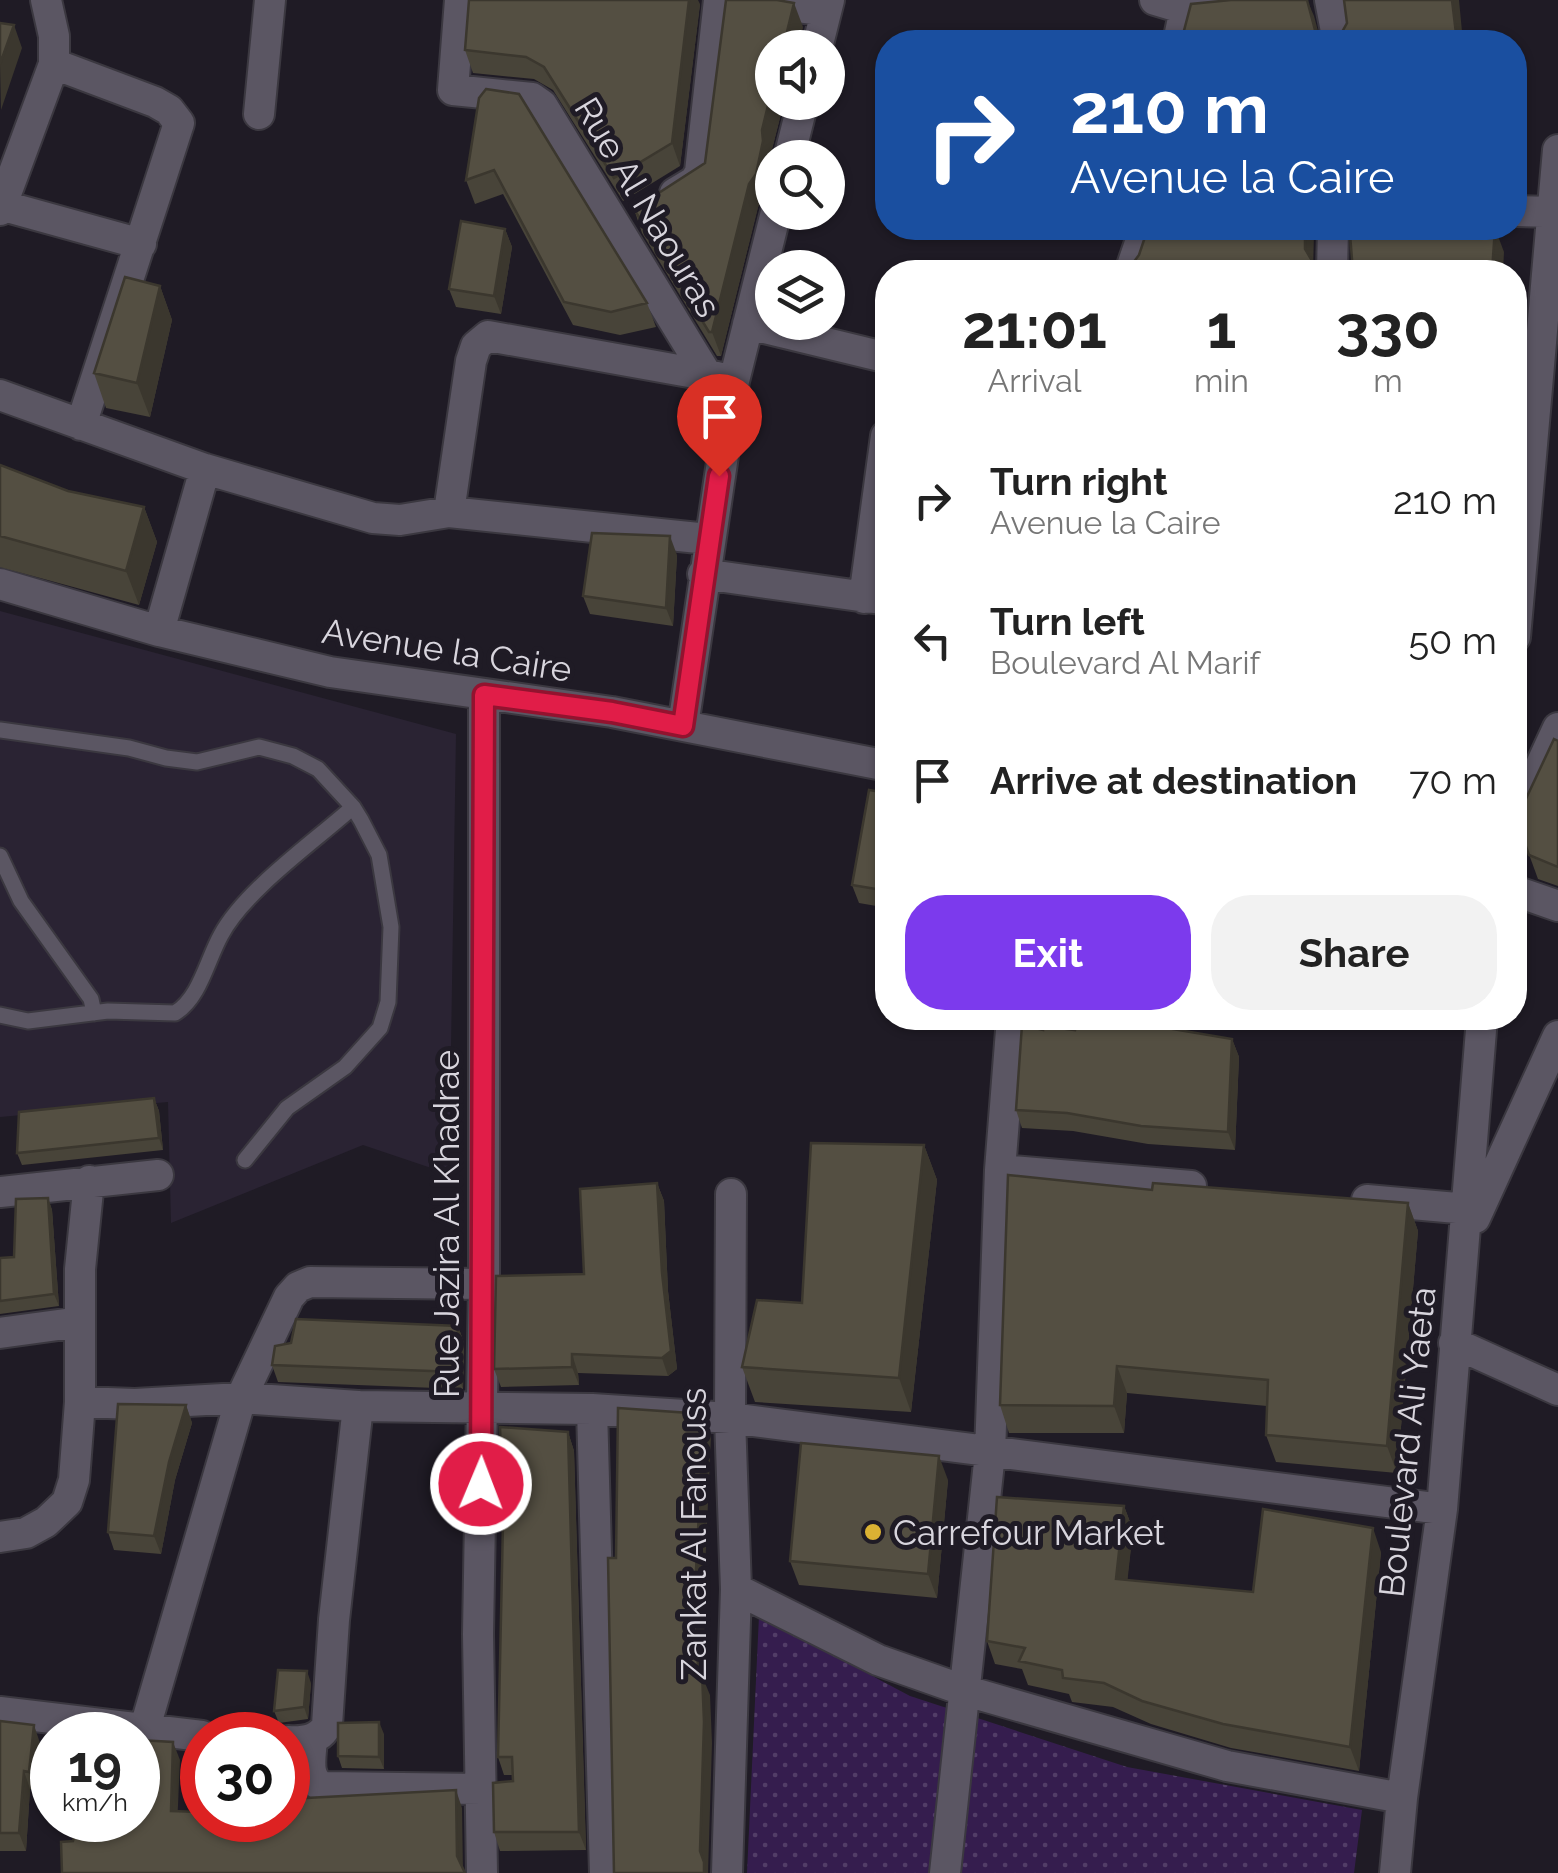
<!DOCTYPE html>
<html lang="en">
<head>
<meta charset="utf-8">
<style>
	body { margin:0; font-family:Raleway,sans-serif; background:#f2f2f2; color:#222; height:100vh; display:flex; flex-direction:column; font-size:38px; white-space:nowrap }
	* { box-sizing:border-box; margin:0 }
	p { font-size:32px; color:#767676 }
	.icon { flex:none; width:55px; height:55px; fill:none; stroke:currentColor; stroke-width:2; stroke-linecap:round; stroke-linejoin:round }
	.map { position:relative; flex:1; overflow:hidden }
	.panel { position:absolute; left:875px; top:260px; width:652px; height:770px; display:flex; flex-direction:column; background:#fff; border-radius:40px; box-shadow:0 2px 8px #0004 }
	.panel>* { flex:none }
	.top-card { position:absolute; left:875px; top:30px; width:652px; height:210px; border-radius:40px; box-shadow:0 2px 8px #0004; background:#1a4fa0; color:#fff; overflow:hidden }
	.controls { position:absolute; left:755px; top:30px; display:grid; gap:20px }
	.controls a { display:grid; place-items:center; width:90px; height:90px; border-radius:50%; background:#fff; box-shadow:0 2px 8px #0004; font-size:50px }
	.speed { position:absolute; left:30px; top:1712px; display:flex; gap:20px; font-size:50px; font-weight:700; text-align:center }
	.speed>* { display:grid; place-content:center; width:130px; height:130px; border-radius:50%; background:#fff; box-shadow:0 2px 8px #0004; line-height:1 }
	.speed small { font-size:25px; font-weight:400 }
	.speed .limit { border:15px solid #d22; background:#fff; color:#111 }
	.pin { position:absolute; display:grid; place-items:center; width:85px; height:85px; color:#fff; margin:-102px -42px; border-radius:50% 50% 50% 0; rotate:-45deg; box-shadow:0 0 10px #0007 }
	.pin .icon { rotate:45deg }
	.me { position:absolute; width:110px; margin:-55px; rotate:1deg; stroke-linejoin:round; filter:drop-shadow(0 0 8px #0008) }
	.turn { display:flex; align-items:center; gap:35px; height:210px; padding:0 30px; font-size:45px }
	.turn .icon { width:130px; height:130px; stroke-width:2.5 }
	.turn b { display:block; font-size:70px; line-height:85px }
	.eta { display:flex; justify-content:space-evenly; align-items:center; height:170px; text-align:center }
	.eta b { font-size:60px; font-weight:700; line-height:70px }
	.action { display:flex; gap:20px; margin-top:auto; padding:20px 30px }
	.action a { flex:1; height:115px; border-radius:40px; background:#7c3aed; color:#fff; font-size:40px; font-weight:700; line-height:115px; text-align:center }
	.action a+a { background:#f2f2f2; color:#222 }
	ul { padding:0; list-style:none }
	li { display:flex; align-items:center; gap:30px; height:140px; padding:0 30px }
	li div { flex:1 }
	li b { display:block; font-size:38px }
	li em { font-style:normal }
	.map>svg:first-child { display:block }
	.built { fill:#2a2333 }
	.park { fill:url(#park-dots) }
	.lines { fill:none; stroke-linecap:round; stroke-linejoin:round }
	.lane-casing { stroke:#3b3840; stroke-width:19 }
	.street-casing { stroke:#3b3840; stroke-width:34 }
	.lane { stroke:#5b5663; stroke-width:15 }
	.street { stroke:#5b5663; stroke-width:30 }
	.wall { fill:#484439 }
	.shaded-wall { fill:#3b372e }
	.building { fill:#544f42; stroke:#3b372e; stroke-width:2.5 }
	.route-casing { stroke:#92132f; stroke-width:25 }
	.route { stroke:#e11d48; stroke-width:18 }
	.poi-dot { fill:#dbb233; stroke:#1f1b25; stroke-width:4 }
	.labels { text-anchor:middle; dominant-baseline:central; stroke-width:10; stroke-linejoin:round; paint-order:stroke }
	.street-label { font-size:35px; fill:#d8d5dd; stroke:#1f1b25 }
	.poi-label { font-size:35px; fill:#d8d5dd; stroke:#1f1b25; text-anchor:start }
</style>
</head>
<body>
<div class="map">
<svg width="1558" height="1873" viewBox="0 0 1558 1873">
	<defs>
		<pattern id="park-dots" width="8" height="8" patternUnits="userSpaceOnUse" patternTransform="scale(2.5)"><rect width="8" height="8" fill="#351d4e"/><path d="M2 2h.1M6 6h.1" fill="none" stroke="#523d67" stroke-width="1.8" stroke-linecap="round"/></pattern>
	</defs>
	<rect width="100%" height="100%" fill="#1f1b25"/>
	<path class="built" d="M0 611 456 734 449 1174 363 1145 171 1223 168 1102 0 1117Z"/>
	<path class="park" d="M759 1616 910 1696 1127 1767 1362 1810 1354 1873H747Z"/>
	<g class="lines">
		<defs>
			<path id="lane" d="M0 730 129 748 166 758 197 762 259 747 293 756 318 769 353 807 361 820 379 855 391 927 388 1002 380 1028 345 1067 287 1108 245 1160
				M0 856 21 901 91 999 94 1013
				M0 1015 28 1021 108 1011 175 1013C200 998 207 960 221 935 245 890 314 842 353 807"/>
			<path id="street" d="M460 0 453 90 532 98 542 105 707 375
				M746 0 826 11
				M1155 0 1185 9 1276 0
				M1330 0 1338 42
				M1178 42 1185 9
				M817 48 829 0
				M54 64 155 102 169 110 179 123 81 425
				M259 114 270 0
				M789 158 803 102
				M675 193 695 181 700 172 719 0
				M0 205 141 244
				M0 210 54 64V36L46 0
				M1515 211 1553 212
				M1130 272 1145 228
				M1332 272 1333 228
				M748 324 888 358
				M0 395 205 469 373 518 400 520 449 512 708 539
				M449 512 471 361 476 346 488 336 717 377
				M703 574 888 600
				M0 584 159 631 330 672 612 712 888 766
				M864 598 886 436
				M159 631 205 469
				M1515 637 1558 150
				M683 726 734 381 776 212
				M1515 821 1558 728
				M1515 891 1558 906
				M1000 1170 1191 1186
				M0 1192 158 1175
				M1367 1200 1468 1209
				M1475 1218 1558 1036
				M0 1333 80 1322
				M1454 1343 1558 1390
				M80 1402 135 1404 241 1398 358 1406 592 1409 730 1418 1442 1509
				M592 1409 605 1873
				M0 1537 26 1533 46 1522 67 1502 74 1480 80 1402V1269L89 1181
				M736 1589 878 1660 963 1690 1227 1766 1402 1798
				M0 1712 202 1736
				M144 1731 241 1398 289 1297 298 1287 310 1282 484 1284
				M312 1739C311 1756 305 1779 323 1787L481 1789
				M288 1741C303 1742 320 1740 327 1725L334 1620 358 1406
				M482 1873 478 1634 484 1284V695
				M727 1873 736 1589 730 1418 731 1194
				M945 1873 990 1453 1000 1170 1012 1018
				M1395 1873 1402 1798 1442 1509 1482 1018"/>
		</defs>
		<use href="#lane" class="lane-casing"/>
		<use href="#street" class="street-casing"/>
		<use href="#lane" class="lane"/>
		<use href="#street" class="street"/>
	</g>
	<path class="wall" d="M700 4 680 166 623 201 553 90 534 79 473 73 465 50Z
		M803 27 772 102H784L771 153 772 165 764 198 758 207 721 356H717L642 233 634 209 705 163Z
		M519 94 647 303 656 327 620 335 573 325 503 194 475 204 466 180Z
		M505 229 512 247 501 314 456 307 449 289Z
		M160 286 172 320 150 417 106 408 94 373Z
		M0 465 68 491 144 507 157 542 139 605 0 567Z
		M677 555 673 626 590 614 583 596Z
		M1558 741V886L1538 879 1515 816 1523 805Z
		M888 793V908L859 903 852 885Z
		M1043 1030H1075L1232 1039 1239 1057 1235 1150 1148 1144 1073 1131 1022 1128 1016 1110Z
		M154 1098 159 1111 163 1150 22 1165 17 1153Z
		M924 1145 937 1180 911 1412 755 1402 742 1367 802 1303Z
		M657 1183 664 1201 668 1291 677 1369 668 1376 578 1373 579 1385 501 1387 494 1369 584 1274Z
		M1152 1190 1408 1203 1418 1231 1397 1473 1276 1462 1266 1435 1267 1406 1127 1393 1124 1433H1009L1000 1405Z
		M48 1198 52 1210 59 1306 0 1314V1258L14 1257Z
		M458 1326 464 1343 463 1389 278 1382 272 1365Z
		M186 1405 192 1423 175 1480 161 1554 114 1550 108 1532Z
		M568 1432 574 1451 586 1850 500 1851 494 1832 513 1781V1775H504L498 1757Z
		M948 1480 937 1598 799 1585 790 1561Z
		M1124 1506 1133 1530 1127 1580 1253 1592 1381 1552 1359 1771 1231 1748 1151 1724 1113 1707 1072 1702 1069 1694 1028 1685 1022 1669 995 1664 987 1641Z
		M311 1683 308 1719 279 1723 274 1711Z
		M0 1721 40 1743 35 1790 30 1789 26 1851H0Z
		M384 1734V1769L342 1768 338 1756Z"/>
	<path class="shaded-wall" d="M689 0H698L700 4 680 166 672 143Z
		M1307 0 1314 16 1321 42 1315 30Z
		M1452 0H1459L1463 42H1457Z
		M794 3 803 27 798 48H783Z
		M14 25 22 48 1 110 0 64Z
		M772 89V102H784L771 153 772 165 764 198 758 207 721 356 712 332Z
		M1305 228H1312L1314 234 1313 272 1305 249Z
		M1495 228 1504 252 1503 272H1492Z
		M505 229 512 247 501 314 494 296Z
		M160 286 172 320 150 417 137 383Z
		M144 507 157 542 139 605 126 571Z
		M670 536 677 555 673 626 666 608Z
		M1232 1039 1239 1057 1235 1150 1228 1132Z
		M154 1098 159 1111 163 1150 159 1138Z
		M924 1145 937 1180 911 1412 899 1378Z
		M657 1183 664 1201 668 1291 677 1369 668 1376 662 1358V1273Z
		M48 1198 52 1210 59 1306 54 1294Z
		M1408 1203 1418 1231 1397 1473 1387 1446Z
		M458 1326 464 1343 463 1389 457 1372Z
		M572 1354 578 1373 579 1385 572 1367Z
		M1117 1366 1127 1393 1124 1433 1114 1406Z
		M186 1405 192 1423 175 1480 161 1554 154 1536 169 1462Z
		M704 1414 711 1436 704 1592 705 1683 710 1695 712 1743 708 1873H704L700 1851 696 1570Z
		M568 1432 574 1451 586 1850 579 1832Z
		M939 1456 948 1480 937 1598 928 1574Z
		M1124 1506 1133 1530 1125 1603 1116 1579Z
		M1373 1528 1381 1552 1359 1771 1350 1747Z
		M307 1671 311 1683 308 1719 304 1707Z
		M379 1722 384 1734V1769L379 1757Z
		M34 1725 40 1743 35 1790 29 1772Z
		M173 1742 180 1760 177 1828 171 1811Z
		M288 1753 292 1764 291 1817 288 1807Z
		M24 1771 30 1789 26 1851 19 1833Z
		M456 1790 462 1808 463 1873 457 1856Z"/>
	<path class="building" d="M469 0H689L672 143 614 178 544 67 526 57 465 50Z
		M726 0H777L794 3 783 48H772V89L762 130 763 141 756 174 749 184 712 332H709L634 209 705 163Z
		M1231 0H1307L1315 30 1322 35 1332 37 1342 32 1347 23 1344 0H1452L1457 42H1181L1191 4Z
		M0 23 14 25 0 64Z
		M486 89 519 94 647 303 611 312 564 302 494 170 466 180 479 98Z
		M461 221 505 229 494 296 449 289Z
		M1148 228H1305V249L1314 264V272H1118L1120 266 1133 263 1139 255Z
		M1495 228 1492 272H1353L1350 234Z
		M125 277 160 286 137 383 94 373Z
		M0 465 68 491 144 507 126 571 0 536Z
		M592 533 670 536 666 608 583 596Z
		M1554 739 1558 741V867L1529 855 1515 816V813L1523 805Z
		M869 790 888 793V891L852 885Z
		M1077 1018 1149 1025 1232 1039 1228 1132 1141 1126 1067 1113 1016 1110 1022 1025 1043 1030V1026L1075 1030Z
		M154 1098 159 1138 17 1153 19 1112Z
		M811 1143 924 1145 899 1378 742 1367 757 1300 802 1303Z
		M1008 1175 1152 1190 1153 1183 1408 1203 1387 1446 1266 1435 1268 1380 1117 1366 1114 1406 1000 1405Z
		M657 1183 662 1273 671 1351 662 1358 572 1354V1367L494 1369 496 1276 584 1274 580 1189Z
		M48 1198 54 1294 0 1301V1258L14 1257 16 1199Z
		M296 1319 458 1326 457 1372 272 1365 275 1346 291 1343Z
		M118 1404 186 1405 169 1462 154 1536 108 1532Z
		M618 1408 704 1414 696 1570 698 1673H702L704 1722 700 1851 704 1862V1873H614L608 1558H616Z
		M500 1427 568 1432 579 1832H494L493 1783 513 1781 512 1757H498L503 1522Z
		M801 1443 939 1456 928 1574 790 1561Z
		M997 1497 1124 1506 1116 1579 1253 1592 1263 1509 1373 1528 1350 1747 1223 1724 1142 1701 1104 1683 1063 1678 1062 1670 1019 1661 1025 1648 987 1641Z
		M278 1670 307 1671 304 1707 274 1711Z
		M0 1721 34 1725 29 1772 24 1771 19 1833H0Z
		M379 1722V1757L338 1756V1723Z
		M138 1740 173 1742 171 1811 202 1812V1820H288V1799L456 1790 457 1856 465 1873H62L61 1842 73 1841 77 1824 107 1823V1820H138Z"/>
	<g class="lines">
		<defs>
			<path id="route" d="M481 1484 484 695 612 712 683 726 719 476"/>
		</defs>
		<use href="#route" class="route-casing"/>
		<use href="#route" class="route"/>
	</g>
	<circle class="poi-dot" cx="873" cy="1532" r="10"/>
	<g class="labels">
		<g class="street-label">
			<text transform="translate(648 207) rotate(59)">Rue Al Naouras</text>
			<text transform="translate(447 650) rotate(9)">Avenue la Caire</text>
			<text transform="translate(446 1224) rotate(-90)">Rue Jazira Al Khadrae</text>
			<text transform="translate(1407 1442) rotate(-84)">Boulevard Ali Yaeta</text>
			<text transform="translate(693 1534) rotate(-90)">Zankat Al Fanouss</text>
		</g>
		<g class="poi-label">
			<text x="893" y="1532">Carrefour Market</text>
		</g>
	</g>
</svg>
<div class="controls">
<a><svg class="icon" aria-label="sound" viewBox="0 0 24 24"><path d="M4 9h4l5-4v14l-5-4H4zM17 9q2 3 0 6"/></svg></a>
<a><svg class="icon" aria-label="search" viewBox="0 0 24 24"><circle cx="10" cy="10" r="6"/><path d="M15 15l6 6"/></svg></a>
<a><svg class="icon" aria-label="layers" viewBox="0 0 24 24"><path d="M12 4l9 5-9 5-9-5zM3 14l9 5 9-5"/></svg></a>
</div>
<div class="speed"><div>19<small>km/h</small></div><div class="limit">30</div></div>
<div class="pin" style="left:719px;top:476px;background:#d93025"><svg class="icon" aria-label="arrive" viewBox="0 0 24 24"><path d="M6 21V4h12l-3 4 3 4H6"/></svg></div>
<svg class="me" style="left:481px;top:1484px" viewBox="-20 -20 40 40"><circle r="17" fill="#e11d48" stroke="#fff" stroke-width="3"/><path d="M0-11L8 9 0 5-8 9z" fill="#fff"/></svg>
<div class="top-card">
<div class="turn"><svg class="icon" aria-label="right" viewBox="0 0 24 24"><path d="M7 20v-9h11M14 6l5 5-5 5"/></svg><div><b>210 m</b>Avenue la Caire</div></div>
</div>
<section class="panel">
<div class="eta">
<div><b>21:01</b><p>Arrival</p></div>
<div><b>1</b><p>min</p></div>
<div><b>330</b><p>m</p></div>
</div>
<ul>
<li><svg class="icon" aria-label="right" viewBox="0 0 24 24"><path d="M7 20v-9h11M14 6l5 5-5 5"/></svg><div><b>Turn right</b><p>Avenue la Caire</p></div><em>210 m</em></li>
<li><svg class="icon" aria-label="left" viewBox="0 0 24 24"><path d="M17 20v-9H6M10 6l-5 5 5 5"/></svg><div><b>Turn left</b><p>Boulevard Al Marif</p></div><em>50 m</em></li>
<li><svg class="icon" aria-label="arrive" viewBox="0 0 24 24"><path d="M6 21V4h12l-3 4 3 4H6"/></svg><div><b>Arrive at destination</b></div><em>70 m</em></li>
</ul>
<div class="action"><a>Exit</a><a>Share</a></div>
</section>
</div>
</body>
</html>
